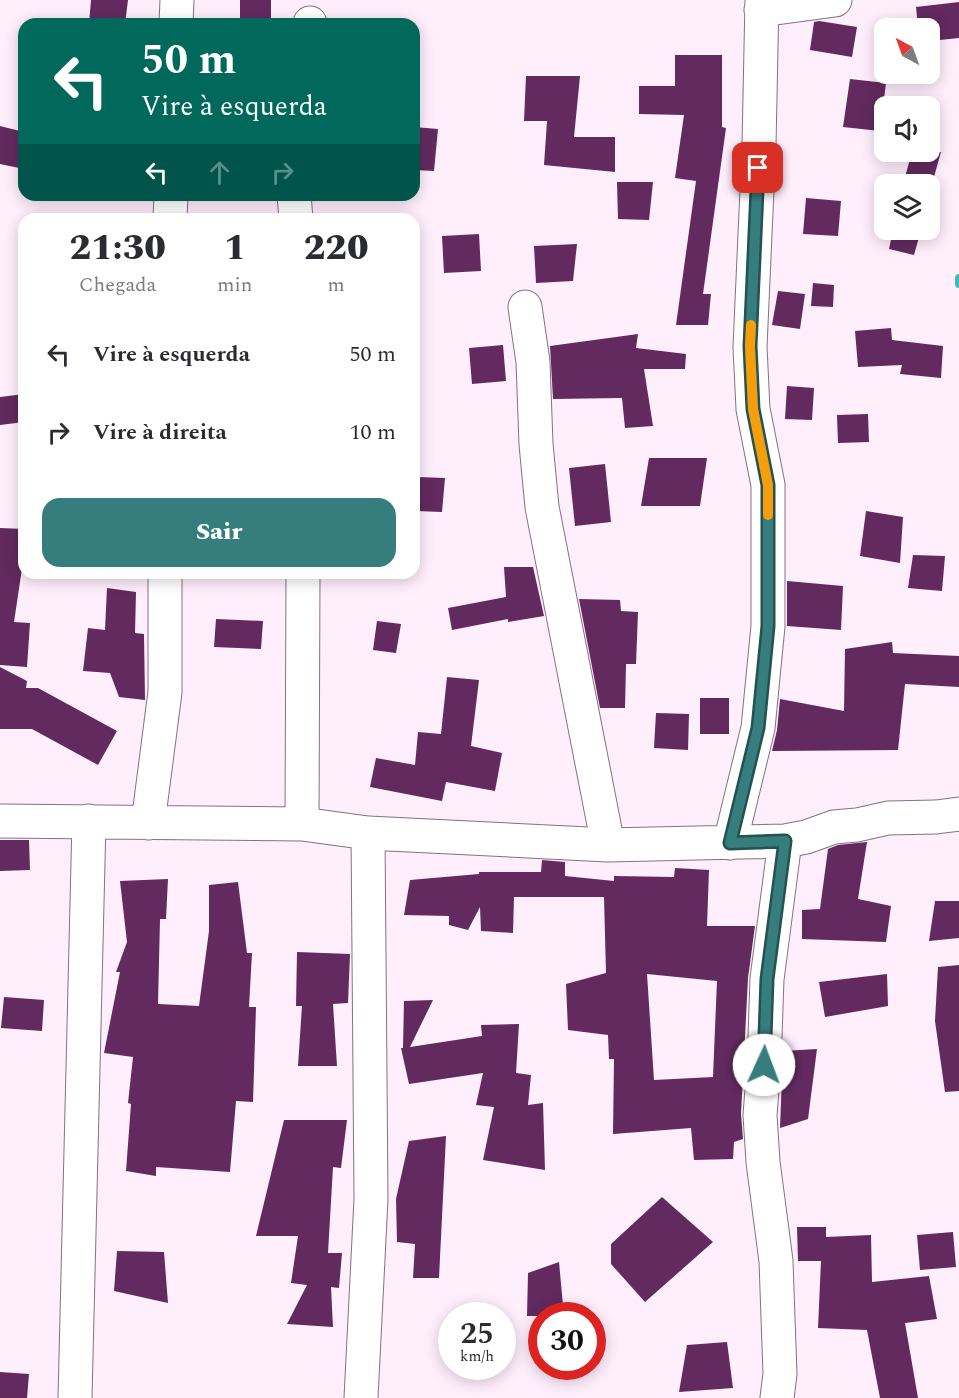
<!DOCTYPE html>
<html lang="pt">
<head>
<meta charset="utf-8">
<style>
	body { margin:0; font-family:Spectral,serif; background:#f2f2f3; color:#2b2b33; height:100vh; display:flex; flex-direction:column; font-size:22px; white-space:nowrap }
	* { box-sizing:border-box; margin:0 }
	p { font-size:20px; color:#7c7c81 }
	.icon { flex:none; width:33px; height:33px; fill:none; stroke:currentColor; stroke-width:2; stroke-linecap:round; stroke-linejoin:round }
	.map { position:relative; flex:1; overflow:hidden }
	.details { position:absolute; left:18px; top:213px; width:402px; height:366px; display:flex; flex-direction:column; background:#fff; border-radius:18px; box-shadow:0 3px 15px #0003 }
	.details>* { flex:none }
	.top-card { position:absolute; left:18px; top:18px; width:402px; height:183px; border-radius:18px; box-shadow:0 3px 15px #0003; background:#00695c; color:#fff; overflow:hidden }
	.needle { width:39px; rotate:319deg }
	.controls { position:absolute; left:874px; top:18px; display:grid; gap:12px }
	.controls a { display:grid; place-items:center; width:66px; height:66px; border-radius:12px; background:#fff; box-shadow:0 3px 15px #0003; font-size:30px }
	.speed { position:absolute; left:438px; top:1302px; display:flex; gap:12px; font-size:30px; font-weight:700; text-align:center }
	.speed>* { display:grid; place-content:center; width:78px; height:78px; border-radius:50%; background:#fff; box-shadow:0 3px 15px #0003; line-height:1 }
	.speed small { font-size:15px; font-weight:400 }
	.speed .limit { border:9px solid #d22; background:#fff; color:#111 }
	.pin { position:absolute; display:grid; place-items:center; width:51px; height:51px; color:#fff; margin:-26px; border-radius:12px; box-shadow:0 3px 9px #0006 }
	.me { position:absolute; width:66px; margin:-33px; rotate:2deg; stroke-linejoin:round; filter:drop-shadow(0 0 4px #0008) }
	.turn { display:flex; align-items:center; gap:21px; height:126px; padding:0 24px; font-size:27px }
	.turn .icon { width:78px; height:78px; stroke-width:2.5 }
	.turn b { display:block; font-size:42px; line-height:51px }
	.lanes { display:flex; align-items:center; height:57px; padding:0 24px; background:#0003; justify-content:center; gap:30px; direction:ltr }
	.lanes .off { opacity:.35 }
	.eta { display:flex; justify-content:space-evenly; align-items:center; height:102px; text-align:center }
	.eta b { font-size:36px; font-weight:800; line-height:42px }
	.cta { display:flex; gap:12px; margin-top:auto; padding:12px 24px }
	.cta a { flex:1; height:69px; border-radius:18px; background:#367e7d; color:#fff; font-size:24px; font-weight:800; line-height:69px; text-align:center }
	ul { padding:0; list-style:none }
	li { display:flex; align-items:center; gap:18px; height:78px; padding:0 24px }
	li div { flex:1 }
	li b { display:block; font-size:22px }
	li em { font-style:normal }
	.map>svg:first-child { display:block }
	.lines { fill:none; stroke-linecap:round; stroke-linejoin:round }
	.stream { stroke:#3cbdbb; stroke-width:8 }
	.building { fill:#622a5f; fill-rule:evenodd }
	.minor-casing { stroke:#847182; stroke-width:35 }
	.minor { stroke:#fff; stroke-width:33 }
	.route-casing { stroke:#235251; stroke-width:15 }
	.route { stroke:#367e7d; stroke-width:10 }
	.slow { stroke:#f59e0b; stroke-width:10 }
</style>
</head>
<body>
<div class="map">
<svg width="959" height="1398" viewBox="0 0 959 1398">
	<rect width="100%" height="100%" fill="#ffeefc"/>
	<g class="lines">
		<path class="stream" d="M959 278V284"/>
	</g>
	<path class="building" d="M91 0H128L125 24H89Z
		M240 0H271V23L240 24Z
		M959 2V38L930 41V28H918L916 7Z
		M819 21 857 27 852 57 810 50 814 22Z
		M675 55H722V127L726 128 703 294H711L708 325H676L696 181 675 178 684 115 639 114V86H675Z
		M526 76H580L574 137H615V172L544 165 547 121H524Z
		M850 79 886 83 880 131 843 127Z
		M0 126 24 132V169L0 164Z
		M414 127 438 129 434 171 414 170Z
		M912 152H941L932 184H903Z
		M617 182H653L649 220 618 219Z
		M806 198 841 201 838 236 803 234Z
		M893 230H921L914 255 889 249Z
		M479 234 481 271 444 273 442 236Z
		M577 244 573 281 536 283 534 246Z
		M813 283 834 285 833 307 811 306Z
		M778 291 805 294 800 329 772 325Z
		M891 328 892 340 943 346 941 378 900 374 902 365 858 367 855 331Z
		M638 334 636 348 686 354 685 369H644L653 426 625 428 622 398 553 399 550 346Z
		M503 345 506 381 472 384 469 348Z
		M787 386 814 388 812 420 785 419Z
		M24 394V422L0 425V397Z
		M868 414 869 442 838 443 837 415Z
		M649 458H707L700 506H641Z
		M605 464 611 522 575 526 569 468Z
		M418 477 445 478 442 512 416 511Z
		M866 511 903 517 900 563 860 556Z
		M0 528 24 529 23 562 14 622 30 623 27 667 0 665Z
		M913 555 945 556 942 591 908 588Z
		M504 567H533L544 616 508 622V619L452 630 448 608 506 597Z
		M787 581 843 586 841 630 787 626Z
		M107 588 136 592 135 633 144 634 145 700 119 697 110 673 83 671 88 628 105 630Z
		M579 599 620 600 621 611 638 612 636 664H626L625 708H600Z
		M216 619 263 621 261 649 214 647Z
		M377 621 401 624 396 653 373 650Z
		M892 642 893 653 959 656V687L905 684 898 750 772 751 777 730 780 699 844 711 845 649Z
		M0 667 27 681 26 688H38L117 731 98 765 32 729H0Z
		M447 677 479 680 471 746 502 753 495 791 446 782 442 801 370 787 376 758 415 765 418 732 441 734Z
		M700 698H729V734H700Z
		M656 713 689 714 688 750 654 748Z
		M0 840H29L30 870 0 871Z
		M867 842 858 899 891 906 886 942 802 939V910L820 909 828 849 838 845Z
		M542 860 565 862V876L614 881V876L674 877 675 868 709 870 707 926H755L748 978 741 1114 743 1139 734 1142 733 1159 694 1160 691 1128 613 1134 614 1059H609L608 1035 568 1030 566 984 606 973 604 897H514L513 933 481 931 480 907 468 930 449 925V916L404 915 410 880 479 874V872H541ZM647 974 717 981 713 1077 654 1080Z
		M168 879 166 919H160L158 1004 199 1006 209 931V885L238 882 247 953H252L249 1007H256L253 1102 236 1101 230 1172 156 1167V1176L126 1171 131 1104 128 1103 133 1057 104 1053 120 972H116L127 942 120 881Z
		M935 901H959V938L929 941Z
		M297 952 350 954 348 1003 333 1004 337 1066H298L302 1006H296Z
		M959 965V1091L945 1092 935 1021 938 967Z
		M887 974 888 1006 825 1017 819 982Z
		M4 997 44 1000 42 1031 1 1028Z
		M433 1000 410 1047 482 1036 481 1025 519 1024 516 1073 531 1075 528 1105 543 1103 545 1170 483 1160 494 1107 476 1105 483 1073 409 1084 401 1048H403L404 1001Z
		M817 1049 808 1119 780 1128 783 1051Z
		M284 1120H347L341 1168 333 1167 328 1253H342L339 1288 331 1287 333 1327 287 1324 307 1285 291 1283 298 1236H256Z
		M446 1136 439 1278H413L415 1244 397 1242 396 1199 409 1141Z
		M662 1197 713 1242 645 1302 611 1264V1244Z
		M797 1227H826V1237L871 1235 872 1282 929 1276 937 1319 905 1323 918 1398H880L867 1330 818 1328 821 1261H798Z
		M953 1232 956 1267 920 1270 917 1235Z
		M117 1251 164 1252 168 1303 114 1291Z
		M559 1262 564 1316H527L528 1273Z
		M727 1342 733 1388 679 1392 687 1345Z
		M0 1372 29 1374 27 1398H0Z"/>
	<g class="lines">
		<defs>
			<path id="minor" d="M761 10 835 0
				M176 24 177 0
				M310 24V23
				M294 195 296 219
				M170 219 171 195
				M525 307 533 362 536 444 542 507 608 845
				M0 821 302 824 368 833 608 845 785 841 806 837 834 827 857 825 888 818 936 817 959 814
				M148 823 165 692V573
				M302 824 303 573
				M730 843 758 728 768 626V485L753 409 750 347 759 145 762 0
				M75 1398 89 821
				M361 1398 371 1199 368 833
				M777 1398 780 1374 776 1261 763 1162 760 1115 764 1065 767 979 785 841"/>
		</defs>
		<use href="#minor" class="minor-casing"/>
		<use href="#minor" class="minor"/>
	</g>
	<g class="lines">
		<defs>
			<path id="route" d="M758 168 750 346 753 409 768 485V626L758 728 730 843 785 841 767 979 764 1065"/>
		</defs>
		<use href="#route" class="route-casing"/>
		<use href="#route" class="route"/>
		<path class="slow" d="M751 325 750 346 753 409 768 485V515"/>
	</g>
</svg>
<div class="controls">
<a><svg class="needle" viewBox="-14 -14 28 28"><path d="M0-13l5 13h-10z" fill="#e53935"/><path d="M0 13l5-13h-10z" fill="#7c7c81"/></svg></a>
<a><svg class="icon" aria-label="sound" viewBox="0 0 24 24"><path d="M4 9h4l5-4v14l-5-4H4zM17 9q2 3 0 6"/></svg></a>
<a><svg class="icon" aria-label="layers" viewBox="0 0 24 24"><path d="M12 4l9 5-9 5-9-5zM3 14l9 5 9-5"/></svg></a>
</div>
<div class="speed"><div>25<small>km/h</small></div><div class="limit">30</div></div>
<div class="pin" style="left:758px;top:168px;background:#d93025"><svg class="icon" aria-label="arrive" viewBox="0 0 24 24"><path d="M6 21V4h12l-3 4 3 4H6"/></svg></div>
<svg class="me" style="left:764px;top:1065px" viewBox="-20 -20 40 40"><circle r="19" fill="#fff"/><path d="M0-13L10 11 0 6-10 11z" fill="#367e7d"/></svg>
<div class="top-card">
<div class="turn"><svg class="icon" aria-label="left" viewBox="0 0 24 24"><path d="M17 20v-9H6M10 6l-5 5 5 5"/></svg><div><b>50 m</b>Vire à esquerda</div></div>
<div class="lanes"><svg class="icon" aria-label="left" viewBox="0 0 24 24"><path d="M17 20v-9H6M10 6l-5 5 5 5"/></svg><svg class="icon off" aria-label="ahead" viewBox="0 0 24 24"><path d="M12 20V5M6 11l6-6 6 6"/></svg><svg class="icon off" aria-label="right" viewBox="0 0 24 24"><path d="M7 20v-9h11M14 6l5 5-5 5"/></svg></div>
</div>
<section class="details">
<div class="eta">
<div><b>21:30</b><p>Chegada</p></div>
<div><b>1</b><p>min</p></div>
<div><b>220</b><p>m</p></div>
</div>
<ul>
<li><svg class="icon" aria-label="left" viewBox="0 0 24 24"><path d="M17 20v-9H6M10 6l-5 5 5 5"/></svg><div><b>Vire à esquerda</b></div><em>50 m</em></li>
<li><svg class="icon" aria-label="right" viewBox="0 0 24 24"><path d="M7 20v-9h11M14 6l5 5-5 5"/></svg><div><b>Vire à direita</b></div><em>10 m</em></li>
</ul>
<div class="cta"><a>Sair</a></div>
</section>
</div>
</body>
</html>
